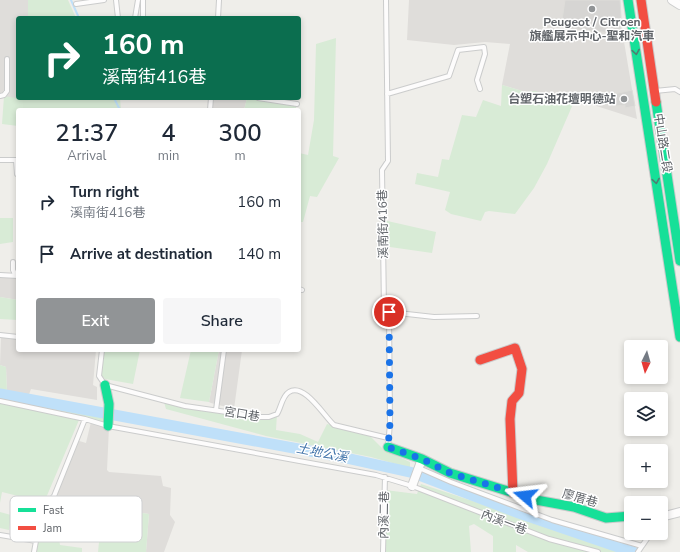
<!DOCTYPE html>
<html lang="en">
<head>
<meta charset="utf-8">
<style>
	body { margin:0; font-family:"Nunito Sans","Noto Sans TC",sans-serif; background:#f6f6f7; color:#1f2937; height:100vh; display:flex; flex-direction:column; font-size:15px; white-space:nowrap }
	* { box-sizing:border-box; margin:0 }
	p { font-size:13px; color:#747a83 }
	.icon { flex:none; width:22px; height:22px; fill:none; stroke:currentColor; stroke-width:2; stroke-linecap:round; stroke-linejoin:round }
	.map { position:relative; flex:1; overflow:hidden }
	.side { position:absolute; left:16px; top:108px; width:285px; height:244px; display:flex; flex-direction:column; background:#fff; border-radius:4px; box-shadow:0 2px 6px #0003 }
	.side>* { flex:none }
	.hud { position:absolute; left:16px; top:16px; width:285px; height:84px; border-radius:4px; box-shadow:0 2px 6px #0003; background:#0b6e4f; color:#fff; overflow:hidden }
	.needle { width:26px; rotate:185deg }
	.buttons { position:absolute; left:624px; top:340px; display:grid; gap:8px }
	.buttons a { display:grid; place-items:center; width:44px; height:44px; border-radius:4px; background:#fff; box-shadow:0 2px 6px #0003; font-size:20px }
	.pin { position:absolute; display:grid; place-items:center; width:34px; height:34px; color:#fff; margin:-17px; border:2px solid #fff; border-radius:50%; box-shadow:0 1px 4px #0007 }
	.me { position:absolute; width:44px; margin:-22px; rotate:287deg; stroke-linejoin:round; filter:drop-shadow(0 0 3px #0008) }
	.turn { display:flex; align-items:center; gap:14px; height:84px; padding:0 20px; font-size:18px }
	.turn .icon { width:52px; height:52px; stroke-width:2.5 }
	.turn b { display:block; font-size:28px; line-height:34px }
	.eta { display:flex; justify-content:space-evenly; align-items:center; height:68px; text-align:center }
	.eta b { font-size:24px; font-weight:600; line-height:28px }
	.button { display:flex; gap:8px; margin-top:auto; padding:8px 20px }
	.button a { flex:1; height:46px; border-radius:4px; background:#919496; color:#fff; font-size:16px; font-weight:600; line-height:46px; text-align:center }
	.button a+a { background:#f6f6f7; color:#1f2937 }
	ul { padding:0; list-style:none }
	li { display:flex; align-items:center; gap:12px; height:52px; padding:0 20px }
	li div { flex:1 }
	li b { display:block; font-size:15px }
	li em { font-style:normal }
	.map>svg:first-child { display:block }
	.industrial { fill:#dfddda }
	.green { fill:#d8ebd6 }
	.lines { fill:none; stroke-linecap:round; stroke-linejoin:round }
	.stream { stroke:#bfe0f9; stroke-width:2 }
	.river { stroke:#bfe0f9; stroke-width:11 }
	.building { fill:#d6d5d3; stroke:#deddd9 }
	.lane-casing { stroke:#cbcccc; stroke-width:6 }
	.street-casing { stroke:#cbcccc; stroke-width:10 }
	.fast-casing { stroke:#cacacb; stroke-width:11 }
	.jam-casing { stroke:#cacacb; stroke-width:11 }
	.lane { stroke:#fdfcfc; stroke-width:4 }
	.street { stroke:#fdfcfc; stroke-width:8 }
	.fast { stroke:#16e098; stroke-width:9 }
	.jam { stroke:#f24e42; stroke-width:9 }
	.oneway { stroke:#507c72 }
	.route { stroke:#1a73e8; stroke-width:7; stroke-dasharray:0 12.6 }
	.poi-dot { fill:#919496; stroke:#fff; stroke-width:1.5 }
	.labels { text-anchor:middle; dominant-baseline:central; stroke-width:3; stroke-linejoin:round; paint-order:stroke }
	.poi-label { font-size:12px; font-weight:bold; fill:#5f6368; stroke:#fff }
	.street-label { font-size:12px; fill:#5f6368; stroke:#fff }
	.water-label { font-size:13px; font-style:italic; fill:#4174aa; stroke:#fff }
	.key { fill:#fff; stroke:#cfd0d2; stroke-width:1 }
	.key-label { font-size:11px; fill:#5f6368 }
</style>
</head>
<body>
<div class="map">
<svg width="680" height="552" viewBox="0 0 680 552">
	<rect width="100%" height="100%" fill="#efeeea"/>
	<path class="industrial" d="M0 0H28V18H18V84L16 99 0 96Z
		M409 0H617L637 119 584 102 575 101 573 104 535 92H526L502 85 510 44 485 42 454 45 407 40Z
		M210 98H247L244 110H209Z
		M0 275 18 276V300L0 297Z
		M1 336 18 338V350H96L93 385 97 387V400L31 389 28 397 7 392 6 367 0 365Z
		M219 350H242L234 409 211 403 209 402Z
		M91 422 109 427 107 470 109 472 161 476 163 486 171 488 170 515 175 522 164 552H146L149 514 129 511 102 513 80 508 54 497 76 440 86 443Z"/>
	<path class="green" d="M28 0H68L76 18H28Z
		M336 38 333 156 339 158 317 197 310 196 303 222H299V153L308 155 314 120 316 44Z
		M18 84V98H120L121 110H18V126L2 124 4 96 16 98Z
		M502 85 526 92 535 91 573 104 547 164 534 188 515 214 489 211 485 212 481 221 451 214 445 210 450 192 415 184 417 173 438 177 442 159 449 160 462 115 476 117 483 100 501 106Z
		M247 98H258L296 103V110H244Z
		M0 218H13V242L0 244Z
		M383 220 436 232 432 253 383 246Z
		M0 297 18 300V320L0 319Z
		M101 350H140L133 384 105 379 100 374Z
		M191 350H219L209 402 180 398Z
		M0 365 6 367 7 392 103 415 102 425 79 420 32 531 27 534 19 532V527L27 524 18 496 2 492 0 503Z
		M164 402 261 420H268L277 414 276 430 300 434 318 442 327 424 364 433 371 437 384 450 410 462V468L371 457 266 436 166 409Z
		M421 484 579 536 617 552H528L516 545V552H493V536L474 524 469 526 471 552H383L385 490 417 494Z
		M129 511 149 514 146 552H98L102 513Z
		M0 512 11 515 9 530 0 528Z
		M53 526 56 539H59L60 545 82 548V552H35L42 527Z"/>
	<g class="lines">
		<path class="stream" d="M71 0 79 18
			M114 98 120 110"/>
		<path class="river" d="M0 394 337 456 414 473 519 513 633 552"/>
	</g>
	<path class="building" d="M565 0H620L621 17 620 34 561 27Z
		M632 90 635 106 625 108V105L616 106 614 94Z"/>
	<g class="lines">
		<defs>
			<path id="lane" d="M116 0 118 18
				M386 0 388 161 382 170 384 309 389 312 390 423 388 447
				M76 4 104 0
				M135 18 138 0
				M143 18V0
				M218 18 219 0
				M655 91 675 89 680 92
				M387 94 449 76 458 50 484 47 485 54 477 80 480 89
				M0 96 4 95 7 91V59
				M258 98 297 104
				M210 110 211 98
				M0 160H16L17 174
				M13 262V270L16 276
				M0 275 18 276
				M299 289 302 290
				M389 312 434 317 477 316
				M0 335 18 337
				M102 350 99 376 105 385 185 406 261 417H269L277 414C281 408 282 396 289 392 304 382 324 416 334 425L388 438
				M0 401 85 419 108 426 376 475 412 486 549 539 598 552
				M216 410 224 350
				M419 468 451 482 552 520 642 546 651 533
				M53 497 77 506 83 514 81 528 67 532
				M0 535 36 541
				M34 552 36 541 85 419
				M383 552 385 477
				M638 552 642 546"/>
			<path id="street" d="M672 0 680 5
				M412 486 422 459
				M661 517 680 512"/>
			<path id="fast" d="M628 0 680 337
				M656 102 680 261
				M105 385 109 404 108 426
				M388 447 422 459 450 473 536 500 574 507 606 518 631 516"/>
			<path id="jam" d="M641 0 656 102
				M480 360 515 348 522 369 519 393 512 401 510 419 513 493"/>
		</defs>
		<use href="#lane" class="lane-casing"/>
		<use href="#street" class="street-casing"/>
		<use href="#fast" class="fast-casing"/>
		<use href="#jam" class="jam-casing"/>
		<use href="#lane" class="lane"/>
		<use href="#street" class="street"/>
		<use href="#fast" class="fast"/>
		<use href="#jam" class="jam"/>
	</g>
	<defs><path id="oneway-chevron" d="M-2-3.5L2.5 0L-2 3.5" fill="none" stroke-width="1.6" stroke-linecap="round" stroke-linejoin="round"/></defs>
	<g class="oneway">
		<use href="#oneway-chevron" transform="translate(636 52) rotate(81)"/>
		<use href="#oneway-chevron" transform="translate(656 181) rotate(81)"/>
	</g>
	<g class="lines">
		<path class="route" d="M389 312 390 423 388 447 422 459 450 473 525 496"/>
	</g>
	<g class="poi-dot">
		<circle cx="592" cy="9" r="4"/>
		<circle cx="624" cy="99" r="4"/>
	</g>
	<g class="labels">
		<g class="poi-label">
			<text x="592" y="22">Peugeot / Citroen<tspan x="592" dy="14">旗艦展示中心-聖和汽車</tspan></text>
			<text x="616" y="99" text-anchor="end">台塑石油花壇明德站</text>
		</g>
		<g class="street-label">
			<text transform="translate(663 143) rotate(81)">中山路二段</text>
			<text transform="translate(383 224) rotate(-91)">溪南街416巷</text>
			<text transform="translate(242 414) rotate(9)">宮口巷</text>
			<text transform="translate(580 498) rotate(16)">廖厝巷</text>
			<text transform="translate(384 515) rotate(-89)">內溪二巷</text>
			<text transform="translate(504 522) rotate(21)">內溪一巷</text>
		</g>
		<g class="water-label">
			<text transform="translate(322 453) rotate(11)">土地公溪</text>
		</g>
	</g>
	<rect x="10" y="496" width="132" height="46" rx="6" class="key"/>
	<rect x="18" y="508" width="18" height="4" fill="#16e098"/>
	<rect x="18" y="526" width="18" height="4" fill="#f24e42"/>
	<g class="key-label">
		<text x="43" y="514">Fast</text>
		<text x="43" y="532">Jam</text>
	</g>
</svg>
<div class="buttons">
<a><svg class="needle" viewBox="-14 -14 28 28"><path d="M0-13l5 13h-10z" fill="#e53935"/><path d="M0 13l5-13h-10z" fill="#747a83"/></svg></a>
<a><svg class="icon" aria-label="layers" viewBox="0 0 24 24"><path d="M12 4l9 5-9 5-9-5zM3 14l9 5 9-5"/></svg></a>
<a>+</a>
<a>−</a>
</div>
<div class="pin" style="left:389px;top:312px;background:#d93025"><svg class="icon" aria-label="arrive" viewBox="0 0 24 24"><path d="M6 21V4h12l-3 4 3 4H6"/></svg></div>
<svg class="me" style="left:525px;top:496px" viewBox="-20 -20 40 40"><path d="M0-17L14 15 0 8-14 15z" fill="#1a73e8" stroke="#fff" stroke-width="4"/></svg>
<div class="hud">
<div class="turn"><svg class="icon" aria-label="right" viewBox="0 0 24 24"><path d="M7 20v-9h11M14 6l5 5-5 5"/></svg><div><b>160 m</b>溪南街416巷</div></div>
</div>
<section class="side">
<div class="eta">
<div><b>21:37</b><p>Arrival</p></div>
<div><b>4</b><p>min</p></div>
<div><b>300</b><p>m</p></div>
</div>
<ul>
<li><svg class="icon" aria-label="right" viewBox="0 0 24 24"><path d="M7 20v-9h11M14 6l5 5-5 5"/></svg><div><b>Turn right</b><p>溪南街416巷</p></div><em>160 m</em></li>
<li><svg class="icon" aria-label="arrive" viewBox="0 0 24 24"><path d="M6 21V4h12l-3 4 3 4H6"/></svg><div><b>Arrive at destination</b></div><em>140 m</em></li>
</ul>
<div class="button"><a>Exit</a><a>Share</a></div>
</section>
</div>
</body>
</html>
